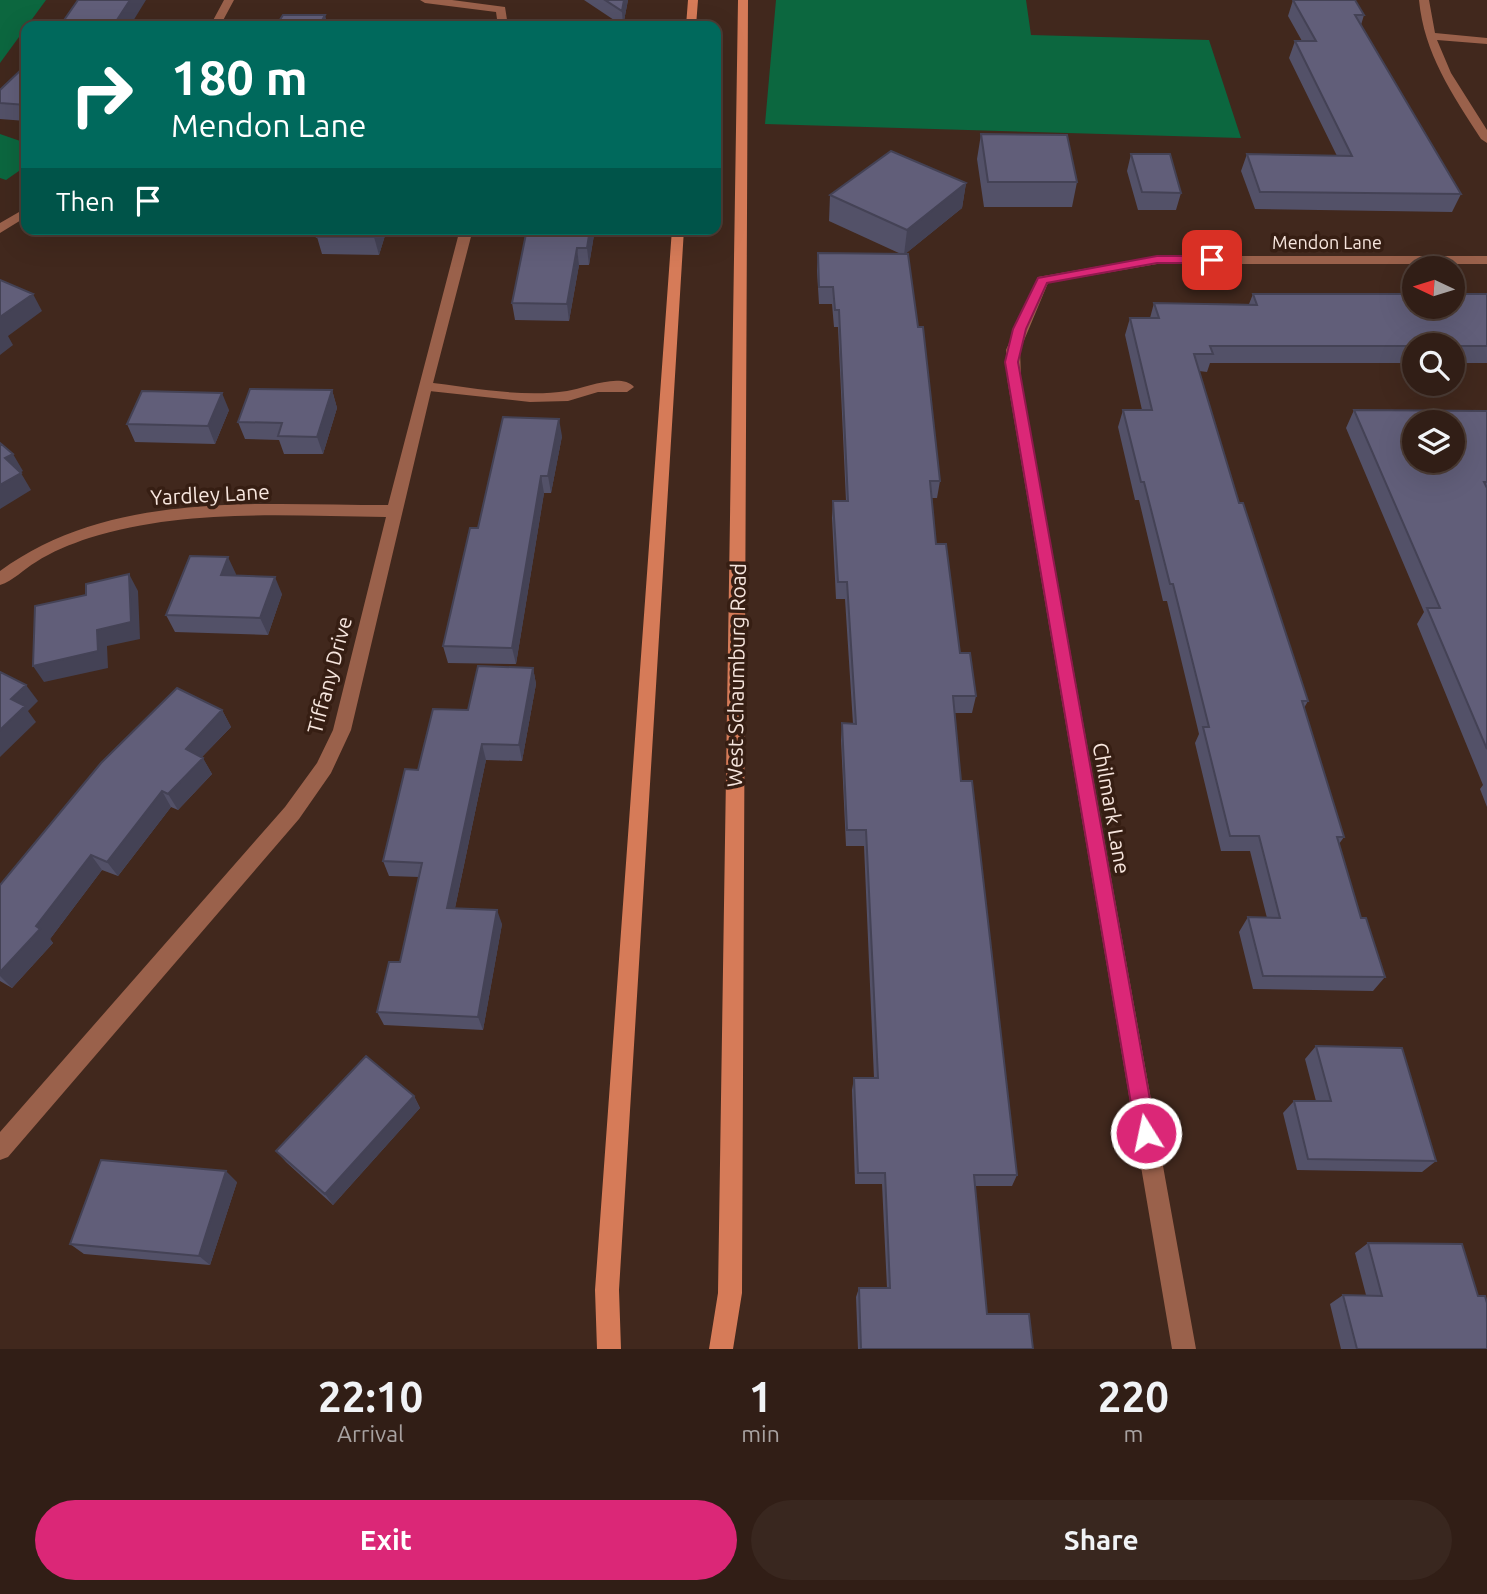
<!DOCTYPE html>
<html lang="en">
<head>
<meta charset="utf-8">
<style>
	body { margin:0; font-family:Ubuntu,sans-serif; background:#39271f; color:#f1f3f6; height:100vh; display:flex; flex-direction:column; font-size:26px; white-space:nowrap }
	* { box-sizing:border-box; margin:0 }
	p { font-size:23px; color:#a8a2a1 }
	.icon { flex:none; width:38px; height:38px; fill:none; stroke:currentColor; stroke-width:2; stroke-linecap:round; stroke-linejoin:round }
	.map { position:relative; height:1349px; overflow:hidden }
	.side { display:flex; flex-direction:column; background:#311e16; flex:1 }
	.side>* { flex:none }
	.banner { position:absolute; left:21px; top:21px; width:700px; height:214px; border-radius:14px; box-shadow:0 7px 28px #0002,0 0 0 2px #4c3c35; background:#00695c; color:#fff; overflow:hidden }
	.needle { width:46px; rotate:274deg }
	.controls { position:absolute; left:1402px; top:256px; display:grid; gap:14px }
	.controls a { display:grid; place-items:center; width:63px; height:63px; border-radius:50%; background:#311e16; box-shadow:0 7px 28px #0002,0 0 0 2px #4c3c35; font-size:35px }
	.pin { position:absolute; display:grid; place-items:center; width:60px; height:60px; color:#fff; margin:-30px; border-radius:14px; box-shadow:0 4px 10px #0006 }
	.me { position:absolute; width:77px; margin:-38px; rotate:350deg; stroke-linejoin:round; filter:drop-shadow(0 0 5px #0008) }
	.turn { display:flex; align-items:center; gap:24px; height:147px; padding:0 35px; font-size:32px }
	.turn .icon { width:91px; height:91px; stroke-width:2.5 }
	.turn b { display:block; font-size:49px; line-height:60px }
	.then { display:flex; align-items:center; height:66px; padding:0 35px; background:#0003; gap:14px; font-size:26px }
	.eta { display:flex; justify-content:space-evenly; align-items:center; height:119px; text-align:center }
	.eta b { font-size:42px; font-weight:700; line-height:49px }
	.action { display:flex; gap:14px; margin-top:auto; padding:14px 35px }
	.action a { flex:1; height:80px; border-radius:42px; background:#db2777; color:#fff; font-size:28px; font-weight:700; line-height:80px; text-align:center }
	.action a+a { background:#39271f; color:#f1f3f6 }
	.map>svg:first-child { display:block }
	.green { fill:#0c673f }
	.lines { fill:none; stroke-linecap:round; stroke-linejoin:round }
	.pedestrian { fill:#9a614b; fill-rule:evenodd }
	.minor { fill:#9a614b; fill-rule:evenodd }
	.tertiary { fill:#9a614b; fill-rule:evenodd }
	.secondary { fill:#d67b58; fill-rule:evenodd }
	.wall { fill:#535168 }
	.shaded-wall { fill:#444255 }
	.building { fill:#615e79; stroke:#444255; stroke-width:2; fill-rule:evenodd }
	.route { fill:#db2777; stroke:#8e194d; stroke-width:2 }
	.labels { text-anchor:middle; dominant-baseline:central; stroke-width:7; stroke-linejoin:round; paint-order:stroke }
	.far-street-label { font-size:18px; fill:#f7e6de; stroke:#361e13 }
	.street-label { font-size:21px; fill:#f7e6de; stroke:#361e13 }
</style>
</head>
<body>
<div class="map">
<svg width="1487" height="1349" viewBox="0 0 1487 1349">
	<rect width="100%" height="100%" fill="#41281d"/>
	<path class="green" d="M0 0H46L0 63Z
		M776 0H1026L1031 35 1209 40 1241 138 765 124Z
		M0 134 26 143V166L6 180 0 178Z"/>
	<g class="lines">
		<path class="pedestrian" d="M425 382C470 387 521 398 567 391 584 389 620 372 634 387L627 392H598L568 401 530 402 420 390V384Z"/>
		<path class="minor" d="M420 0H452L505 7 508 26H498L496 12 425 3Z
			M1419 0H1429L1435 33 1487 38V44L1437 40 1451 73 1487 130V143L1481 139C1452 94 1424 53 1419 0Z
			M460 229H473L432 387 351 730 331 773 299 819 8 1157 0 1160V1132L285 807 317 763 333 730 386 517C287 516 185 508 89 538 71 544 51 552 36 562 24 569 13 581 0 585V571C111 490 259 505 388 505Z
			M1157 256H1487V264H1157L1048 283 1020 350 1021 378 1196 1349H1172L1007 378 1006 350 1038 277Z"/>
		<path class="tertiary" d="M224 0H234L220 26H210Z
			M26 208V217L0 233V223Z"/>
		<path class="secondary" d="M688 0H698L696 26H686Z
			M738 0H748L742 1293 733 1349H709L718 1293Z
			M672 229H684L619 1290 621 1349H597L595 1290Z"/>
	</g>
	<path class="wall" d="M584 0H628L623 26Z
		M1293 0 1364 15 1361 25 1461 194 1452 212 1255 209 1241 171 1247 154 1337 156 1289 58 1295 41H1302L1288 16Z
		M26 65V121L0 119V90Z
		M981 134 1077 182 1072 207H984L977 159Z
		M1131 154 1181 193 1176 210H1138L1127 171Z
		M966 183 962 208 905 254 918 327 940 481 937 498H932L936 544 960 653 976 696 972 713H954L961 781 1017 1175 1012 1186H975L987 1314 1033 1349H858L856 1297 859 1288H887L882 1184H855L852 1090 854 1078H874L864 846H846L841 740 842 723 853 724 845 599H836L832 518 833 501H846L838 327H834L832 304H819L817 271 818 253 901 254 829 221 830 195Z
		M387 229 379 255 322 254 317 237Z
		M595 229 589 265H579L569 321 515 320 512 303Z
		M1253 294H1487V363H1452V345H1414V363H1210L1207 372 1199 371 1239 503 1308 701 1304 708 1344 837 1339 844 1361 918 1385 977 1373 991 1253 989 1239 932 1248 917 1267 918 1250 851H1221L1195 743 1199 734 1167 601H1163L1139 500H1135L1118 427 1123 410H1142L1125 335 1130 318H1150L1154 303 1249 304Z
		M332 390 337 408 323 454H284L279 440 245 439 238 422Z
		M229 410 215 444 135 442 127 424Z
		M1354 410 1487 411V807L1480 789 1483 785 1417 624 1424 612 1346 428Z
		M562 436 551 493H544L516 664 448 663 443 646 478 528Z
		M236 574 235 576 282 594 268 635 175 632 166 615Z
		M533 668 536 684 522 761 486 760 455 908 502 924 483 1030 384 1025 377 1012 400 962 419 877 389 876 383 861 418 770 468 710Z
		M222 710 231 727 202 757 212 774 178 810 171 807 118 876 102 870 50 939 53 943 12 988 0 981V885Z
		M1316 1046 1436 1161 1422 1172 1297 1170 1283 1113 1294 1101H1316L1305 1059Z
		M414 1096 420 1108 333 1205 286 1162 276 1151Z
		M237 1182 210 1265 84 1254 70 1244Z
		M1368 1243 1487 1349H1341L1330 1304 1343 1295H1366L1355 1253Z"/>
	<path class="shaded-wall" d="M130 0H146L130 26H113Z
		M624 0H628L623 26 622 11Z
		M325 15 328 26H319Z
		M966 183 962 208 904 255 907 230Z
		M377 229H387L379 255 374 237Z
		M590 229H595L589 265 587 248Z
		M577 248 579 265 569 321 567 304Z
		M33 294 42 311 8 336 13 345 0 355V317Z
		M332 390 337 408 323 454 317 437Z
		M222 393 229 410 215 444 208 426Z
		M559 419 562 436 551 493 548 476Z
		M13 454 23 471 15 476 5 458Z
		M21 473 31 490 0 509V485Z
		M541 476 544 493 516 664 512 648Z
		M228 557 236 574 229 592 221 575Z
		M129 574 138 591 140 639 107 646 108 668 44 682 33 666 97 630Z
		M275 577 282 594 268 635 260 618Z
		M533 668 536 684 522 761 519 745Z
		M26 685 38 701 28 711 36 722 0 757V730L11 699Z
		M222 710 231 727 195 764 186 749Z
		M482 744 486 760 452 922 447 908Z
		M203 758 212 774 178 810 168 794Z
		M162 791 171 807 118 876 107 862Z
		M91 855 102 870 50 939 53 943 12 988 0 976V972Z
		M497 910 502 924 483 1030 478 1017Z
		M414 1096 420 1108 333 1205 325 1194Z
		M226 1171 237 1182 210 1265 199 1256Z"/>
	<path class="building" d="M78 0H130L113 26H60Z
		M605 0H624L622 11Z
		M1293 0H1355L1364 15H1355L1461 194 1260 192 1247 154 1352 156 1295 41H1316Z
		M283 15H325L319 26H276Z
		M26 65V105L0 103V90Z
		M981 134 1067 135 1077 182H988Z
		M891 151 966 183 907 230 830 195Z
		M1131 154H1170L1181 193 1142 192Z
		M320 229H377L374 237H317Z
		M527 229H590L587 248H577L567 304 512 303Z
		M818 253 908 254 918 327H923L940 481H930L936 544H946L960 653H970L976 696H953L961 781H972L1017 1175H974L987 1314H1029L1033 1349H861L859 1288H890L885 1173H858L854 1078H878L866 830H847L842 723 856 724 847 582H838L833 501H848L839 310H835L833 287H819Z
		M0 280 33 294 0 317Z
		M1253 294H1414V306H1452V294H1487V346H1452V345H1414V346H1210L1213 354H1194L1239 503H1243L1308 701H1302L1344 837H1337L1361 918H1366L1385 977 1263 976 1248 917 1280 918 1259 836H1230L1203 727H1209L1173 584H1170L1144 482H1141L1123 410H1152L1130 318H1159L1154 303 1257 305Z
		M250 389 332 390 317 437 278 436 282 423 238 422Z
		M142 391 222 393 208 426 127 424Z
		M1354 410 1487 411V482H1484L1487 488V749L1427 608H1440ZM1414 422H1452V460H1414Z
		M503 417 559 419 548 476H541L512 648 443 646 470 528H478Z
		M0 443 13 454 5 458 21 473 0 485Z
		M190 556 228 557 221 575 275 577 260 618 166 615Z
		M129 574 131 622 97 630 98 651 33 666 35 606 86 595V584Z
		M478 666 533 668 519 745 482 744 447 908 497 910 478 1017 377 1012 389 962H400L422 863 383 861 405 769 418 770 433 709 468 710Z
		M0 672 26 685 11 699 25 706 0 730Z
		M177 688 222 710 186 749 203 758 168 794 162 791 107 862 91 855 36 926 40 929 0 972V885L101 763Z
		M1316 1046 1402 1048 1436 1161 1308 1159 1294 1101H1331Z
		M366 1056 414 1096 325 1194 276 1151Z
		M101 1160 226 1171 199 1256 70 1244Z
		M1368 1243 1462 1244 1478 1296H1485L1487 1303V1349H1357L1343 1295 1382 1296Z"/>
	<path class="route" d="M1157 256H1212L1218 260 1212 263H1157L1047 283 1026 329 1018 362 1156 1133 1153 1140 1146 1143 1139 1140 1136 1133 1005 362 1013 329 1038 278Z"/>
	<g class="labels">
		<g class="far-street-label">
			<text x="1327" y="242">Mendon Lane</text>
		</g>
		<g class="street-label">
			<text transform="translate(210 494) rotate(-3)">Yardley Lane</text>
			<text transform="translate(329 675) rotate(-75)">Tiffany Drive</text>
			<text transform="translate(736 675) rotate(-89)">West Schaumburg Road</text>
			<text transform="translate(1112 808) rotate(80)">Chilmark Lane</text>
		</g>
	</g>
</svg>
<div class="controls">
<a><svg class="needle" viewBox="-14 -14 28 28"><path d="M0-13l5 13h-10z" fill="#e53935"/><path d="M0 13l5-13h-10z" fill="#a8a2a1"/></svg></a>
<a><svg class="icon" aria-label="search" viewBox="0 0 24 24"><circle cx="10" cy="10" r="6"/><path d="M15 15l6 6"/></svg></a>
<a><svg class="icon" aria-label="layers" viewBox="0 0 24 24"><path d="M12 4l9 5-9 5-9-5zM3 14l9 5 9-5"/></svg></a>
</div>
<div class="pin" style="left:1212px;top:260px;background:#d93025"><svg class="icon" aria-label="arrive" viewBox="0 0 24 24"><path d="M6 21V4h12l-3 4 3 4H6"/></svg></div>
<svg class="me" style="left:1146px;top:1133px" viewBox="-20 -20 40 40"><circle r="17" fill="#db2777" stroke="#fff" stroke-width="3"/><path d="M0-11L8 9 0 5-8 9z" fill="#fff"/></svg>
<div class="banner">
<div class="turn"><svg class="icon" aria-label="right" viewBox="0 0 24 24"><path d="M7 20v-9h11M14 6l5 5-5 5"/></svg><div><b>180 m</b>Mendon Lane</div></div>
<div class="then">Then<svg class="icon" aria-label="arrive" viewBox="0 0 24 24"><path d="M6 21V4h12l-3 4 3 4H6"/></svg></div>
</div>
</div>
<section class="side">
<div class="eta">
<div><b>22:10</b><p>Arrival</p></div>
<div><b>1</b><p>min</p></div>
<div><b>220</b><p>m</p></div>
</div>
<div class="action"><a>Exit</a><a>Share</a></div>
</section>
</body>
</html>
